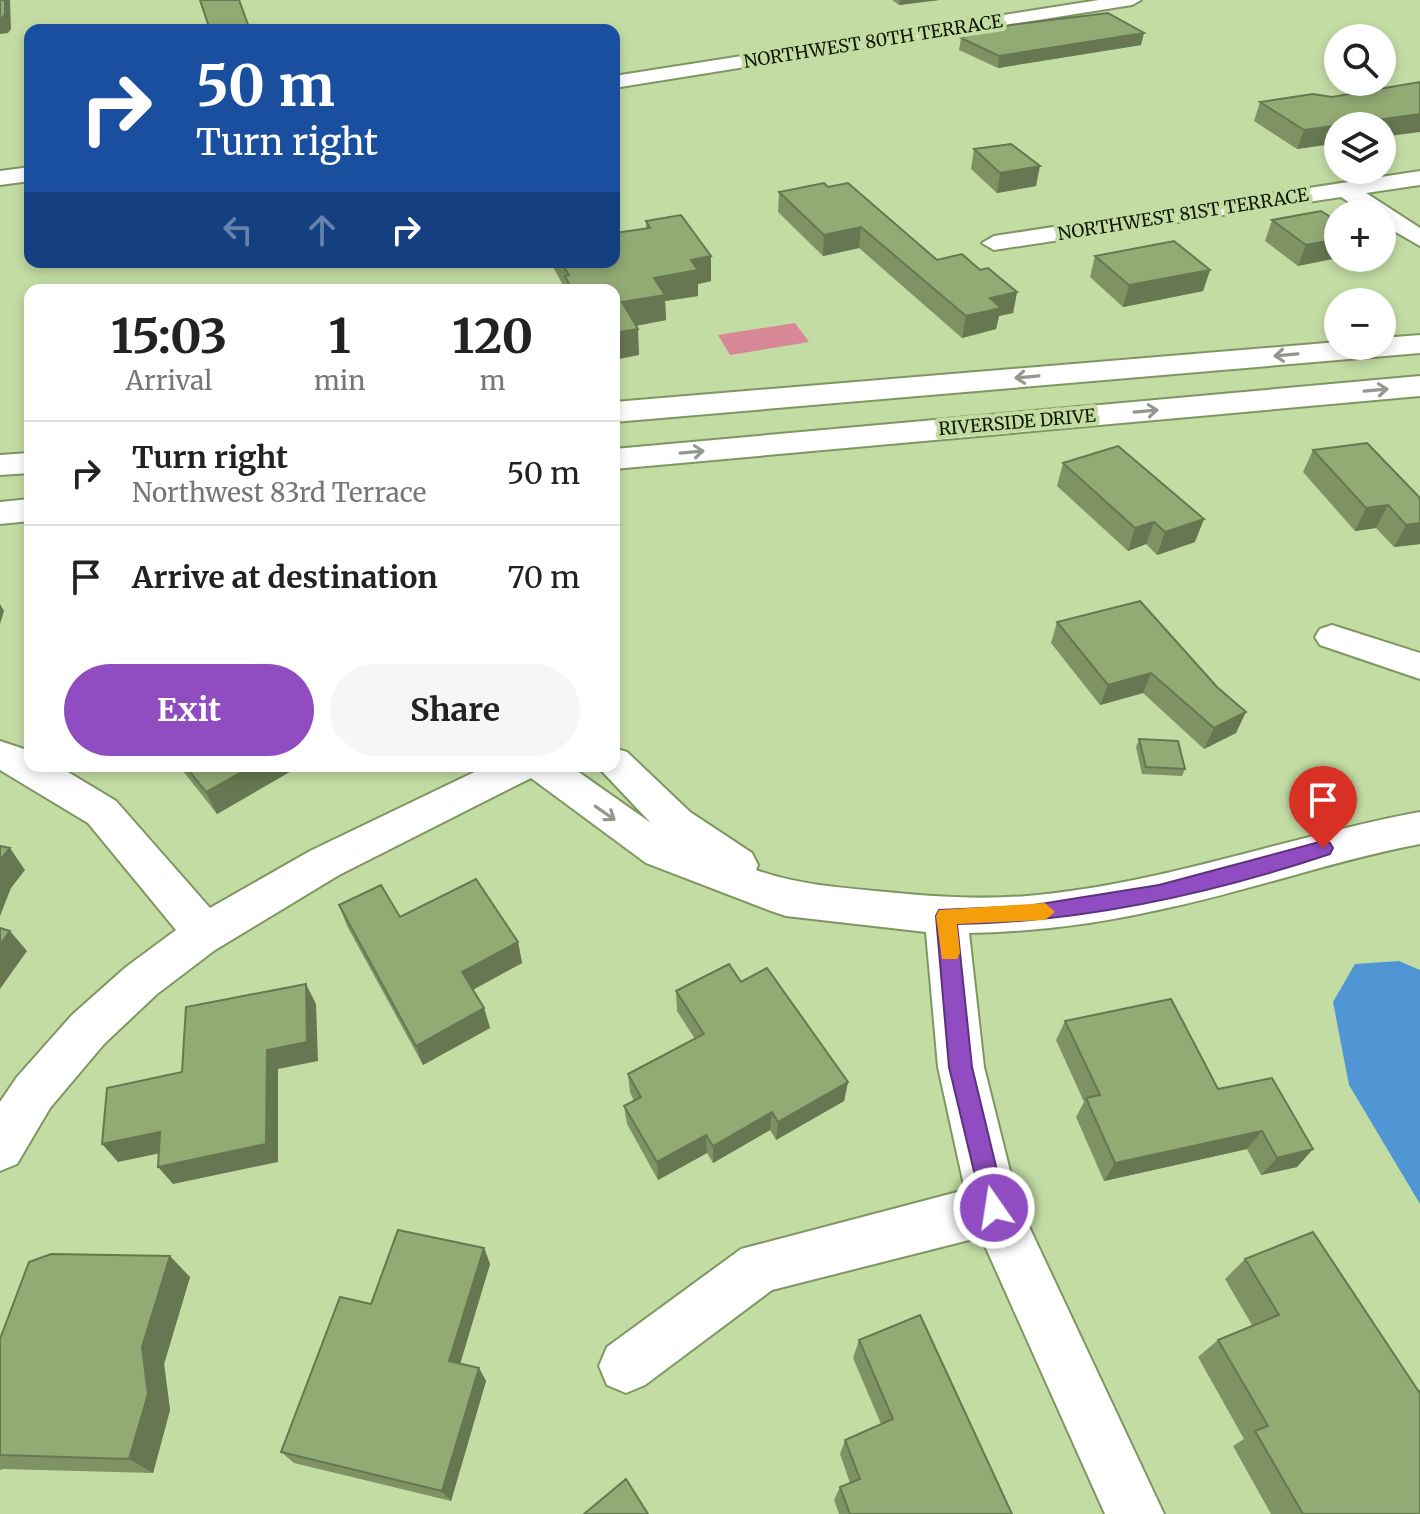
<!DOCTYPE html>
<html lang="en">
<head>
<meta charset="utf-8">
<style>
	body { margin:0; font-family:Merriweather,serif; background:#f6f6f6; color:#222; height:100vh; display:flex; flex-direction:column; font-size:30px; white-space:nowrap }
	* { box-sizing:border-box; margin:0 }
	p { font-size:26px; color:#767676 }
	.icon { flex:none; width:44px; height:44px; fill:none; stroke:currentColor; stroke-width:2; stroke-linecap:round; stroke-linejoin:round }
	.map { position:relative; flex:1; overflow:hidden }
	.side { position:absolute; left:24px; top:284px; width:596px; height:488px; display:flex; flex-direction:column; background:#fff; border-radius:16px; box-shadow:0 4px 12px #0003 }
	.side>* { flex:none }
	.hud { position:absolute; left:24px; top:24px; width:596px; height:244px; border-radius:16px; box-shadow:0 4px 12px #0003; background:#1a4fa0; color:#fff; overflow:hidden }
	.buttons { position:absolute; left:1324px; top:24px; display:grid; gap:16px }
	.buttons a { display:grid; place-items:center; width:72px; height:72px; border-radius:50%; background:#fff; box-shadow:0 4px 12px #0003; font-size:40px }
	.pin { position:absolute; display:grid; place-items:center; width:68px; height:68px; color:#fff; margin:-82px -34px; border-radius:50% 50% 50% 0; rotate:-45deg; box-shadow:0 0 8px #0007 }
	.pin .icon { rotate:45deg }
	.me { position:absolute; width:88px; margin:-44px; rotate:347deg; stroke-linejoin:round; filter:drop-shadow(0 0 6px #0008) }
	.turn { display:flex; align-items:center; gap:28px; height:168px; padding:0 40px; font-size:36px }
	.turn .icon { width:104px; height:104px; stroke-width:2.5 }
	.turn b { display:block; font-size:56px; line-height:68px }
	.lanes { display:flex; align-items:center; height:76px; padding:0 40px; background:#0003; justify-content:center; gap:40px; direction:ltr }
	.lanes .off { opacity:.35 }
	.eta { display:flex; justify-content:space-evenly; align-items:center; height:136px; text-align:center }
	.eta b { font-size:48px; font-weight:700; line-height:56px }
	.button { display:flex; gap:16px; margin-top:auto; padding:16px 40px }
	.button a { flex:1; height:92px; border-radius:48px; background:#8f4dc1; color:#fff; font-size:32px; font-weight:700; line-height:92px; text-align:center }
	.button a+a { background:#f6f6f6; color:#222 }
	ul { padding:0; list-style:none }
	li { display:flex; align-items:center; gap:24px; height:104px; padding:0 40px; border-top:2px solid #e0e0e0 }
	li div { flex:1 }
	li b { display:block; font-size:30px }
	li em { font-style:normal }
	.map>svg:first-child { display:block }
	.green { fill:#d88796 }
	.water { fill:#5096d4 }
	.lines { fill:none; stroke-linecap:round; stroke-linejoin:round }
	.minor-casing { stroke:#7e9660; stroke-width:4 }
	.tertiary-casing { stroke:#7e9660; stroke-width:4 }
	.minor { fill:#fff; fill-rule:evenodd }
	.tertiary { fill:#fff; fill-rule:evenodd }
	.wall { fill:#7e9264 }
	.shaded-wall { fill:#667751 }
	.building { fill:#92aa74; stroke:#667751; stroke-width:2 }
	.oneway { stroke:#93978e }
	.route { fill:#8f4dc1; stroke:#5d327d; stroke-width:2 }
	.slow { fill:#f59e0b }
	.labels { text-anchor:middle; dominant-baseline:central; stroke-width:8; stroke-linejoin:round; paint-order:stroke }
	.far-street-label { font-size:18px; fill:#101804; stroke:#c3dca4 }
</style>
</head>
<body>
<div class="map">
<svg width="1420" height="1514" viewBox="0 0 1420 1514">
	<rect width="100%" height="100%" fill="#c3dca4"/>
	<path class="green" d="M795 323 809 342 730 355 718 335Z"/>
	<path class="water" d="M1399 961 1420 970V1204L1349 1085 1333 1002 1355 964Z"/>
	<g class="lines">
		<defs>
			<path id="minor" d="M1099 0H1141L1132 5 614 88V76Z
				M30 167V181L0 185V171Z
				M1420 171V185L1366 193 1420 228V246L1382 224V214H1367L1341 197 994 250 982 243 994 236Z
				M1332 625 1420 653V679L1320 645 1315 637 1320 629Z
				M0 741 30 751V766H58L116 801 210 908 310 851 487 766H570L651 823 597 766H614V748L627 752 690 812 752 853 758 865 756 870C795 884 834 887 875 891 926 896 976 900 1027 896 1161 885 1289 836 1420 812V844C1331 861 1246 892 1158 910 1096 924 1033 932 969 933L984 1067 1018 1203 1164 1514H1105L981 1237 772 1290 645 1385 626 1393 607 1385 599 1366 607 1347 741 1249 965 1190 938 1067 926 932 786 916 771 911 646 863 531 778 339 875 215 950 157 994 104 1044 50 1108 17 1164 0 1171V1102L17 1077 72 1015 126 967 176 930 88 823 0 770Z"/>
			<path id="tertiary" d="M1420 335V353L614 422V402L1338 342V346H1382V338Z
				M1420 376V396L614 469V449Z
				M30 453V473L0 475V455Z
				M30 499V521L0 524V502Z"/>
		</defs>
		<use href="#minor" class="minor-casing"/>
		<use href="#tertiary" class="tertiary-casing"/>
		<use href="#minor" class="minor"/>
		<use href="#tertiary" class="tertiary"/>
	</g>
	<path class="wall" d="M892 0H939L899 5Z
		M961 38 1141 45 998 68 959 50Z
		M1332 97 1338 126V143L1297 149 1254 121 1260 102Z
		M974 149 1036 186 997 193 971 169Z
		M828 187 937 260 980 270 1017 292 1013 313 999 316 996 329 962 338 859 248 823 256 778 212 779 192Z
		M1272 220 1338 222 1298 266 1265 241Z
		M646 221 711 256V281L698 284V296L665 301 666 320 636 326 639 355 564 287 553 267 552 262H614L646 228Z
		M1095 256 1210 270 1203 291 1123 307 1090 277Z
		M1367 443 1420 544 1394 547 1376 528 1355 531 1303 472 1313 450Z
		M1063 463 1195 542 1157 555 1146 544 1128 551 1057 486Z
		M1057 622 1217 687 1236 733 1204 749 1143 693 1100 705 1051 643Z
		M1139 739 1185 769 1182 776 1142 774 1136 747Z
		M179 766H300L217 814Z
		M339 905 518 942 522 963 473 990 484 1008 490 1028 423 1065 347 926Z
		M741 982 848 1082 844 1101 776 1140 770 1130 713 1163 707 1153 658 1180 627 1124 624 1106 634 1101 630 1092 628 1074 695 1039 677 1011 676 991Z
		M1065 1021 1218 1089 1313 1149 1297 1167 1261 1175 1247 1149 1104 1181 1076 1117 1084 1102 1056 1040Z
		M484 1248 490 1264 460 1364 479 1368 486 1381 451 1501 294 1463 281 1452 371 1304Z
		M1245 1259 1419 1392 1420 1514H1271L1233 1446 1244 1439 1198 1357 1218 1340 1252 1325 1225 1279Z
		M190 1277 164 1364 170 1410 153 1473 3 1469 0 1470V1339Z
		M859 1340 1012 1514H839L834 1500 840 1487 850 1483 840 1454 845 1440 881 1424 853 1358Z"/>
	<path class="shaded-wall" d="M5 0H10L11 29 8 33 0 34V18Z
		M900 0H939L899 5Z
		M1144 33 1141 45 998 68 999 56Z
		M1420 114V132L1382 137V126H1338V143L1297 149 1304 130Z
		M1040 166 1036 186 997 193 1000 173Z
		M861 227 859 248 823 256 824 235Z
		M1338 239V258L1298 266 1306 245Z
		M711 256V281L698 284V296L665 301 666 320 623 328 622 302 654 278 691 260Z
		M1210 270 1203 291 1123 307 1129 285Z
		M1017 292 1013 313 999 316 996 329 962 338 966 316 990 298Z
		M638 329 639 355 614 360V333Z
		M1388 505 1376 528 1355 531 1366 508Z
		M1204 519 1195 542 1157 555 1165 532Z
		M1154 522 1146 544 1128 551 1135 528Z
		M1420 523V544L1394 547 1406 525Z
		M0 604 4 611 0 624Z
		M1151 673 1143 693 1100 705 1108 685Z
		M1246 712 1236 733 1204 749 1214 728Z
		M252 766H300L217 814 206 792Z
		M10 848 25 870 11 888 0 916V860Z
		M10 931 27 951 0 989V945Z
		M518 942 522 963 468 992 462 972Z
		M306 984 316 1004 318 1061 278 1069V1162L173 1184 158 1167 267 1050Z
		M484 1008 490 1028 423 1065 416 1046Z
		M848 1082 844 1101 776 1140 778 1122Z
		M772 1112 770 1130 713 1163V1146Z
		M1262 1131 1247 1149 1104 1181 1115 1163Z
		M160 1132 175 1150 118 1162 102 1144Z
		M706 1135 707 1153 658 1180 657 1162Z
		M1313 1149 1297 1167 1261 1175 1277 1158Z
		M484 1248 490 1264 457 1374 449 1361Z
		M170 1256 190 1277 164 1364 170 1410 153 1473 129 1459 142 1347Z
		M479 1368 486 1381 451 1501 442 1491Z"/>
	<path class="building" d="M0 0H5V14L2 18H0Z
		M200 0H239L250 30H210Z
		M1108 13 1144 33 999 56 961 38 1010 25Z
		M1420 82V114L1304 130 1260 102 1313 94 1332 97Z
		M1011 144 1040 166 1000 173 974 149Z
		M824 183 828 187 848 183 937 260 962 254 980 270 988 268 1017 292 990 298 1001 308 966 316 861 227 824 235 779 192Z
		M1321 211 1338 222V239L1306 245 1272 220Z
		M681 215 711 256 691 260 698 270 654 278 665 295 622 302 638 329 614 333V290H548L570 286 565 276 569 275 561 262H614V233L650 228 646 221Z
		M1174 241 1210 270 1129 285 1095 256Z
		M1367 443 1420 498V523L1406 525 1388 505 1366 508 1313 450Z
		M1118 446 1204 519 1165 532 1154 522 1135 528 1063 463Z
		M1140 601 1217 687 1246 712 1214 728 1151 673 1108 685 1057 622Z
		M1139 739 1178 741 1185 769 1146 767Z
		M185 766H252L206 792Z
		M0 846 10 848 0 860Z
		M476 879 518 942 462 972 484 1008 416 1046 339 905 381 885 400 917Z
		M0 928 10 931 0 945Z
		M729 964 741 982 767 968 848 1082 778 1122 772 1112 713 1146 706 1135 657 1162 624 1106 641 1097 628 1074 704 1034 676 991Z
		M306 984 307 1042 267 1050 266 1144 158 1167 160 1132 102 1144 107 1088 182 1072 186 1007Z
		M1171 999 1218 1089 1272 1078 1313 1149 1277 1158 1262 1131 1115 1163 1086 1098 1100 1095 1065 1021Z
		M398 1230 484 1248 449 1361 479 1368 442 1491 281 1452 340 1297 371 1304Z
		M1313 1232 1419 1392 1420 1391V1514H1303L1255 1431 1268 1426 1218 1340 1279 1315 1245 1259Z
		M51 1254 170 1256 142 1347 148 1394 129 1459 0 1455V1339L29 1262Z
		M920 1315 1012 1514H850L840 1487 860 1479 845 1440 893 1419 859 1340Z
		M626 1479 648 1514H584Z"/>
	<defs><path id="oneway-shaft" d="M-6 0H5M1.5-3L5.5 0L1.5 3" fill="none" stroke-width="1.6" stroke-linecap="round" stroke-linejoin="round" transform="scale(2)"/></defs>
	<g class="oneway">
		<use href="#oneway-shaft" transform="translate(1286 355) rotate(175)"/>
		<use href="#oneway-shaft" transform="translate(1027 377) rotate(175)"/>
		<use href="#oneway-shaft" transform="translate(1376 390) rotate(-5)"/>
		<use href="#oneway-shaft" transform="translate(1146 411) rotate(-5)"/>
		<use href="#oneway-shaft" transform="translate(692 452) rotate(-5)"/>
		<use href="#oneway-shaft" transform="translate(605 813) rotate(35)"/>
	</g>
	<path class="route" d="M1323 841 1330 843 1333 848 1330 854C1210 894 1083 922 957 924L972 1067 1006 1208 1002 1217 994 1220 985 1217 949 1067 936 916 939 910 1028 906 1159 885Z"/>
	<path class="slow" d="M1045 903 1055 912 1045 920 957 924 960 953 957 959H942L936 916 939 910Z"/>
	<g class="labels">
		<g class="far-street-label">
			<text transform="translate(873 41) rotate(-9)">NORTHWEST 80TH TERRACE</text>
			<text transform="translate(1183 214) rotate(-9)">NORTHWEST 81ST TERRACE</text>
			<text transform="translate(1017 422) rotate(-5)">RIVERSIDE DRIVE</text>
		</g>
	</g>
</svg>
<div class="buttons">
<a><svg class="icon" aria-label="search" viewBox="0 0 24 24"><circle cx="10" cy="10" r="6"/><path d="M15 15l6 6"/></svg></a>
<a><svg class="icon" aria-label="layers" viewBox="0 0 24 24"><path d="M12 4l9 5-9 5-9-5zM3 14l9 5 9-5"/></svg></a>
<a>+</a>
<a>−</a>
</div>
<div class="pin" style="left:1323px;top:848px;background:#d93025"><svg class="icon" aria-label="arrive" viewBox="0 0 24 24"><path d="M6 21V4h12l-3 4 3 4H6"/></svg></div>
<svg class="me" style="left:994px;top:1208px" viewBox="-20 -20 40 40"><circle r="17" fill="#8f4dc1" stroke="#fff" stroke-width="3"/><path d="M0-11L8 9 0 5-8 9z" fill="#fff"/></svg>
<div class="hud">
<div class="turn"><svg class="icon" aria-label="right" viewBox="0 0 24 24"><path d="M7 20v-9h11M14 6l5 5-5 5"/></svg><div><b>50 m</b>Turn right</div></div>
<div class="lanes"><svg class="icon off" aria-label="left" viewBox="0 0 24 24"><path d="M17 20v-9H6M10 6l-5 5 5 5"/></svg><svg class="icon off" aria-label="ahead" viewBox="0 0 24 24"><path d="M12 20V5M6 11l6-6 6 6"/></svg><svg class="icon" aria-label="right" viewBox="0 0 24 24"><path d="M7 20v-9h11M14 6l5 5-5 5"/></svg></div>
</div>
<section class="side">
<div class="eta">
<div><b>15:03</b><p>Arrival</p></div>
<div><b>1</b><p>min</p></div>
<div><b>120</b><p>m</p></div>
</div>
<ul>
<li><svg class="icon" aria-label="right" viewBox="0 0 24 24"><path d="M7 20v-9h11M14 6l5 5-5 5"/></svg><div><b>Turn right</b><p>Northwest 83rd Terrace</p></div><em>50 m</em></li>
<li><svg class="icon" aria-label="arrive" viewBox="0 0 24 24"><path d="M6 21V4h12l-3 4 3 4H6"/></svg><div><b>Arrive at destination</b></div><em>70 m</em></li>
</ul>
<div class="button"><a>Exit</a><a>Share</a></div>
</section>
</div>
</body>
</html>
